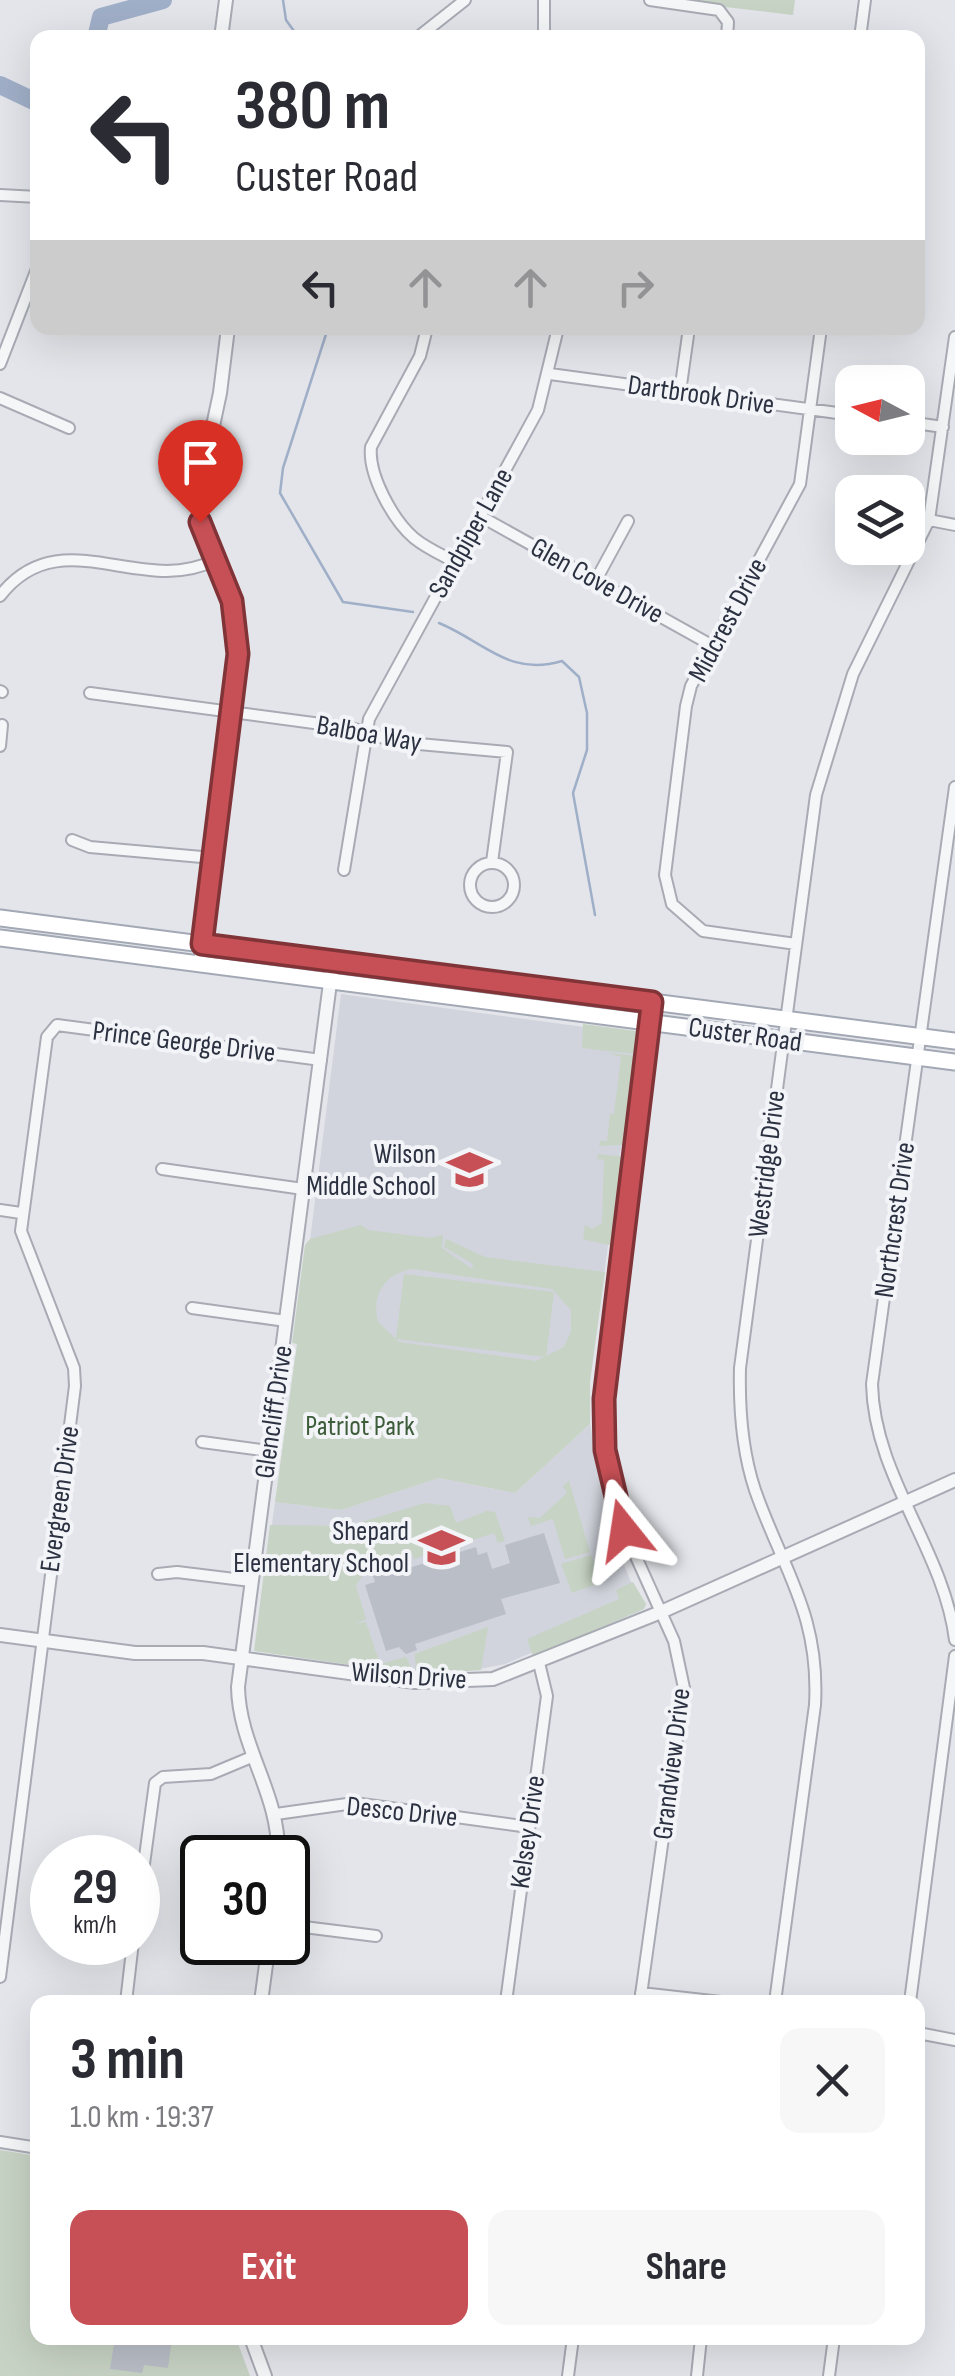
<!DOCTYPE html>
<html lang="en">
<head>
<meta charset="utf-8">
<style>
	body { margin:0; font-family:"Sofia Sans Condensed",sans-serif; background:#f7f7f7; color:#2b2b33; height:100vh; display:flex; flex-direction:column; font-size:38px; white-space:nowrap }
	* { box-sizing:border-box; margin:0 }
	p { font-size:32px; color:#7c7c81 }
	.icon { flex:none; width:55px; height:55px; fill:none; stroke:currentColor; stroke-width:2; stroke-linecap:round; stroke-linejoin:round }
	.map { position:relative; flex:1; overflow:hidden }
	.sheet { position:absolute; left:30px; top:1995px; width:895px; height:350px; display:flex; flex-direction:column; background:#fff; border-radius:20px; box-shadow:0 10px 40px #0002 }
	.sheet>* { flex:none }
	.top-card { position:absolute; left:30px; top:30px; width:895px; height:305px; border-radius:20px; box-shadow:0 10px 40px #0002; background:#fff; color:#2b2b33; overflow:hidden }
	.needle { width:65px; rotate:277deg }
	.fabs { position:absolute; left:835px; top:365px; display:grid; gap:20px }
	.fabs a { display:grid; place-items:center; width:90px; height:90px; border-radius:20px; background:#fff; box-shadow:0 10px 40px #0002; font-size:50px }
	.speed { position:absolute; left:30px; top:1835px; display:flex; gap:20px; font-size:50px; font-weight:700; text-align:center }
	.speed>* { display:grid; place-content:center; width:130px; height:130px; border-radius:50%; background:#fff; box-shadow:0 10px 40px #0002; line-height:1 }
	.speed small { font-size:25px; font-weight:400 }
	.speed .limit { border:5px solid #111; border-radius:15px; background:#fff; color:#111 }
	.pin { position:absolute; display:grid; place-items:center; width:85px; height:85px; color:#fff; margin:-102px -42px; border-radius:50% 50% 50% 0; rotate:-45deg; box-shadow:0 0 10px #0007 }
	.pin .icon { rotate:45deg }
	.me { position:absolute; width:110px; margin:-55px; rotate:345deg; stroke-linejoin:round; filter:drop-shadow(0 0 8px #0008) }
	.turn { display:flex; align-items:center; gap:35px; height:210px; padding:0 40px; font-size:45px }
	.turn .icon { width:130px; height:130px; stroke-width:2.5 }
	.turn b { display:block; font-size:70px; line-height:85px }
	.lanes { display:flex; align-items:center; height:95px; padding:0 40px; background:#0003; justify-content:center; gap:50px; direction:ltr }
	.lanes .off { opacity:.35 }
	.round { display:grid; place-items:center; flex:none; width:105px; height:105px; border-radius:20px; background:#f7f7f7 }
	.headline { display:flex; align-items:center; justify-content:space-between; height:170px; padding:0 40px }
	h1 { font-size:60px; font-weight:700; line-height:75px }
	.cta { display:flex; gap:20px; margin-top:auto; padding:20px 40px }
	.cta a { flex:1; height:115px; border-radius:20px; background:#c75056; color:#fff; font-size:40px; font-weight:700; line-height:115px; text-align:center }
	.cta a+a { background:#f7f7f7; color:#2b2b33 }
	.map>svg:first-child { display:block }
	.built { fill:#d1d4dc }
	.green { fill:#c7d3c4; fill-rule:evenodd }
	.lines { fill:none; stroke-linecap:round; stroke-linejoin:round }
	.stream { stroke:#a0afc8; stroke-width:2.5 }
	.river { stroke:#a0afc8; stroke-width:18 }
	.building { fill:#babec7 }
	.minor-casing { stroke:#a8abb4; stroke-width:14 }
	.tertiary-casing { stroke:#a8abb4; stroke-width:16 }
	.primary-casing { stroke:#a3a8b5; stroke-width:19 }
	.minor { stroke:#f5f6f8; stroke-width:10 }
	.tertiary { stroke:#f5f6f8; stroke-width:12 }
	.primary { stroke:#fff; stroke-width:15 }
	.route-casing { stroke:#813438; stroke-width:25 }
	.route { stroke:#c75056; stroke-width:18 }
	.labels { text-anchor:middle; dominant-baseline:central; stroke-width:8; stroke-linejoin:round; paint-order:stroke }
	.street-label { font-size:28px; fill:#2b3141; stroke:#f2f4f7 }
	.poi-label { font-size:28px; fill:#2b3141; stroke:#f2f4f7; text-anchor:end }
	.park-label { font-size:28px; fill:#3d5c39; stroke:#f2f4f7 }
</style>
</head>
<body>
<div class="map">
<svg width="955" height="2376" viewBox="0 0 955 2376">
	<rect width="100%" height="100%" fill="#e3e5ea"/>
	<path class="built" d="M341 994 636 1034 590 1381 297 1344Z
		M590 1424 610 1531 641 1606 505 1664 464 1672H427L255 1650 275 1502 341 1510 439 1478 515 1493Z"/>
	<path class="green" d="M665 0H795L793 15Z
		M583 1024 636 1031V1054L582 1048Z
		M607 1053 636 1056 625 1150 621 1145 599 1146 600 1141H607L610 1114H614L621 1057Z
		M598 1154 624 1157 613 1246 583 1239 585 1225 592 1229 602 1223 604 1160 597 1159Z
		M361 1225 368 1230 431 1238 443 1235 442 1248 472 1269 473 1264 444 1247 446 1239 485 1257 605 1272 590 1381V1424L515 1493 439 1478 341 1510 275 1502 297 1344 292 1343 305 1245 310 1239ZM414 1269 552 1289 571 1310V1332L564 1347 536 1361 399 1342 378 1322C371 1295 385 1272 414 1269Z
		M404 1274 554 1292 546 1357 396 1339Z
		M569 1481 590 1552 565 1559 553 1519 531 1526 528 1517 540 1518 567 1493 563 1486Z
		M425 1503 450 1506 456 1523 487 1511 495 1512 505 1541 498 1543 494 1533 414 1559 409 1548V1557L365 1571 356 1586 366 1619 356 1624 366 1622 380 1664 406 1657 414 1674 254 1651 270 1525 348 1526Z
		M591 1555 602 1582 572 1593 561 1564Z
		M633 1582 646 1604 644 1609 533 1657 527 1639 619 1599 616 1590Z
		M488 1627 481 1670 416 1674 415 1654Z
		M0 2150 37 2156 38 2338H236L250 2376H0Z"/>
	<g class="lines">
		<path class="stream" d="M283 0 286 20 299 38
			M328 328 283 468 280 493 343 602 413 612
			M439 623C485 642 509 677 562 661L579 677 587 713V750L573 793 595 915"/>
		<path class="river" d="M96 38 101 17 163 0
			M0 85 38 103"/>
	</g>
	<path class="building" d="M544 1533 560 1583 501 1599 506 1614 415 1644 417 1650 406 1654 399 1647 386 1651 365 1585 375 1582 373 1576 378 1571 394 1566 396 1572 476 1547 478 1555 487 1552 492 1569 510 1563 505 1545Z
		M115 2338H172L168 2368 144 2365 142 2373 110 2369Z"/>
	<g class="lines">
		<defs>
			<path id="minor" d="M650 0 719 10 728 22 727 38
				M417 38 465 0
				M544 38V0
				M860 38 865 0
				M0 195 38 197
				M427 328 420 356 371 447C368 475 393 520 414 538 426 548 442 555 455 562
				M0 364 38 266
				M550 374 852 415
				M680 392 689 328
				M0 398 69 428
				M908 422 943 427
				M480 516 713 646
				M929 520 955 525
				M596 580 628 521
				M0 596C60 518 141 598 215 560
				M0 691 2 692
				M90 693 351 728 397 742 507 752 492 862
				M0 746 2 725
				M955 787 872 1384C874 1477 944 1550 955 1640
				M72 840 90 847 213 858
				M470 885a22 22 0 1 1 44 0a22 22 0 1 1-44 0Z
				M344 870 369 719 538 410 558 328
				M796 944 703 931 672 904 665 875 686 706 691 686 800 484 821 328
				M162 1169 303 1189
				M0 1210 21 1213
				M192 1308 286 1321
				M202 1442 269 1451
				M158 1574 177 1572 251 1581
				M276 1814 354 1803 529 1827
				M138 1908 155 1783 163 1777 211 1774 254 1756
				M288 1925 376 1936
				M0 1977 75 1386 74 1368 21 1231 47 1037 57 1025 321 1060
				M641 1993 721 2002
				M126 2002 133 1942
				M506 2002 547 1696 539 1663
				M640 2002 684 1688 674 1641 624 1530 603 1425 653 1002
				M775 2002 815 1705C820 1614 783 1570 755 1490 742 1451 739 1409 740 1368L816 795 853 674 929 520 955 337
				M910 2002 955 1656
				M918 2033 955 2040
				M0 2142 38 2148
				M568 2376 573 2338
				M697 2376 701 2338
				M829 2376 834 2338"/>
			<path id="tertiary" d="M221 38 226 0
				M200 963 239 654 231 601 207 544 198 496 220 393 228 328
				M0 1635 135 1653H203L415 1682 493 1679 661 1612 955 1480
				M278 1858C281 1795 239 1748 238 1687L333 960
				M261 2002 269 1942
				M251 2338 265 2376"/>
			<path id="primary" d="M0 918 955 1041
				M0 938 955 1062"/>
		</defs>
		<use href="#minor" class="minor-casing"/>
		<use href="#tertiary" class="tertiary-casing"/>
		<use href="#primary" class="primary-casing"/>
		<use href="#minor" class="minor"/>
		<use href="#tertiary" class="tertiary"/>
		<use href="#primary" class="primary"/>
	</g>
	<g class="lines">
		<defs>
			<path id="route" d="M200 522 232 601 238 654 202 944 652 1002 604 1399 605 1450 624 1530"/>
		</defs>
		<use href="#route" class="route-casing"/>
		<use href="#route" class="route"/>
	</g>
	<defs>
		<symbol id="school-bare" viewBox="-9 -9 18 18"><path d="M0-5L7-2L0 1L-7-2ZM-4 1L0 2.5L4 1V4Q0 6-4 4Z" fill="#c75056" stroke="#f2f4f7" stroke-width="2.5" paint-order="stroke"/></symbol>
	</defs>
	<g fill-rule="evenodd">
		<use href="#school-bare" x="438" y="1138" width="63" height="63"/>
		<use href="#school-bare" x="410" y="1516" width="63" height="63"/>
	</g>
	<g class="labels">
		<g class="street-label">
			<text transform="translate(701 395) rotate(8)">Dartbrook Drive</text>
			<text transform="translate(471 533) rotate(-61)">Sandpiper Lane</text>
			<text transform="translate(597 581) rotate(29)">Glen Cove Drive</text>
			<text transform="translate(728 620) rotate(-62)">Midcrest Drive</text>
			<text transform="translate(369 734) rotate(10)">Balboa Way</text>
			<text transform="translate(745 1035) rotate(8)">Custer Road</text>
			<text transform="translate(184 1042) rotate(7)">Prince George Drive</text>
			<text transform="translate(767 1164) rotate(-83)">Westridge Drive</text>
			<text transform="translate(895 1220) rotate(-82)">Northcrest Drive</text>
			<text transform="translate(274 1412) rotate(-82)">Glencliff Drive</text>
			<text transform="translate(60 1499) rotate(-82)">Evergreen Drive</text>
			<text transform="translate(409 1676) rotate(4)">Wilson Drive</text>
			<text transform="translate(672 1764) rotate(-83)">Grandview Drive</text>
			<text transform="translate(402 1812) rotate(6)">Desco Drive</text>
			<text transform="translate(528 1832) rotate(-82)">Kelsey Drive</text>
		</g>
		<g class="poi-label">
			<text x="436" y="1154">Wilson<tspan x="436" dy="32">Middle School</tspan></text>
			<text x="409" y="1531">Shepard<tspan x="409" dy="32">Elementary School</tspan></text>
		</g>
		<g class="park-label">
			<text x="360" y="1426">Patriot Park</text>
		</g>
	</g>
</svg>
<div class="fabs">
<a><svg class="needle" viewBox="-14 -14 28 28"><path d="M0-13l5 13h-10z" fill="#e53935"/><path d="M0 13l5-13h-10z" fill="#7c7c81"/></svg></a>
<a><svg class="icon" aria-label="layers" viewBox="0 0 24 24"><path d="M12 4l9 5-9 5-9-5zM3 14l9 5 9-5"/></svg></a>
</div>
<div class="speed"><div>29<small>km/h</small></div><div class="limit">30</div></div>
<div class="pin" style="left:200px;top:522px;background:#d93025"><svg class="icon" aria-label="arrive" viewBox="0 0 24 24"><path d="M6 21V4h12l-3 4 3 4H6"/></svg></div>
<svg class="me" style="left:624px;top:1530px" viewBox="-20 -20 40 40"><path d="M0-17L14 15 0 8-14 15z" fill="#c75056" stroke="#fff" stroke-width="4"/></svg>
<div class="top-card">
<div class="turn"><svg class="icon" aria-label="left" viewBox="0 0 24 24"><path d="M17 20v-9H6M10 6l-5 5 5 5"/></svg><div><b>380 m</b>Custer Road</div></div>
<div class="lanes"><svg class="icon" aria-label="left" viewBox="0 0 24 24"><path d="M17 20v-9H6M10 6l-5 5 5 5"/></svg><svg class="icon off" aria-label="ahead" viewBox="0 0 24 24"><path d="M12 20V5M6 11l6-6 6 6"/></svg><svg class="icon off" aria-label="ahead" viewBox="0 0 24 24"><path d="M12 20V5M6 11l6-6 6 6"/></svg><svg class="icon off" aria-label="right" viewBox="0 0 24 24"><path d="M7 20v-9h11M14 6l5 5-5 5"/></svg></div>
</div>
<section class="sheet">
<div class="headline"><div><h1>3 min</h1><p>1.0 km · 19:37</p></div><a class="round"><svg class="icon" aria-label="close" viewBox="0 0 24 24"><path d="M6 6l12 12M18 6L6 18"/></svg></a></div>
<div class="cta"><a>Exit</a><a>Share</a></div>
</section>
</div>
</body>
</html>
